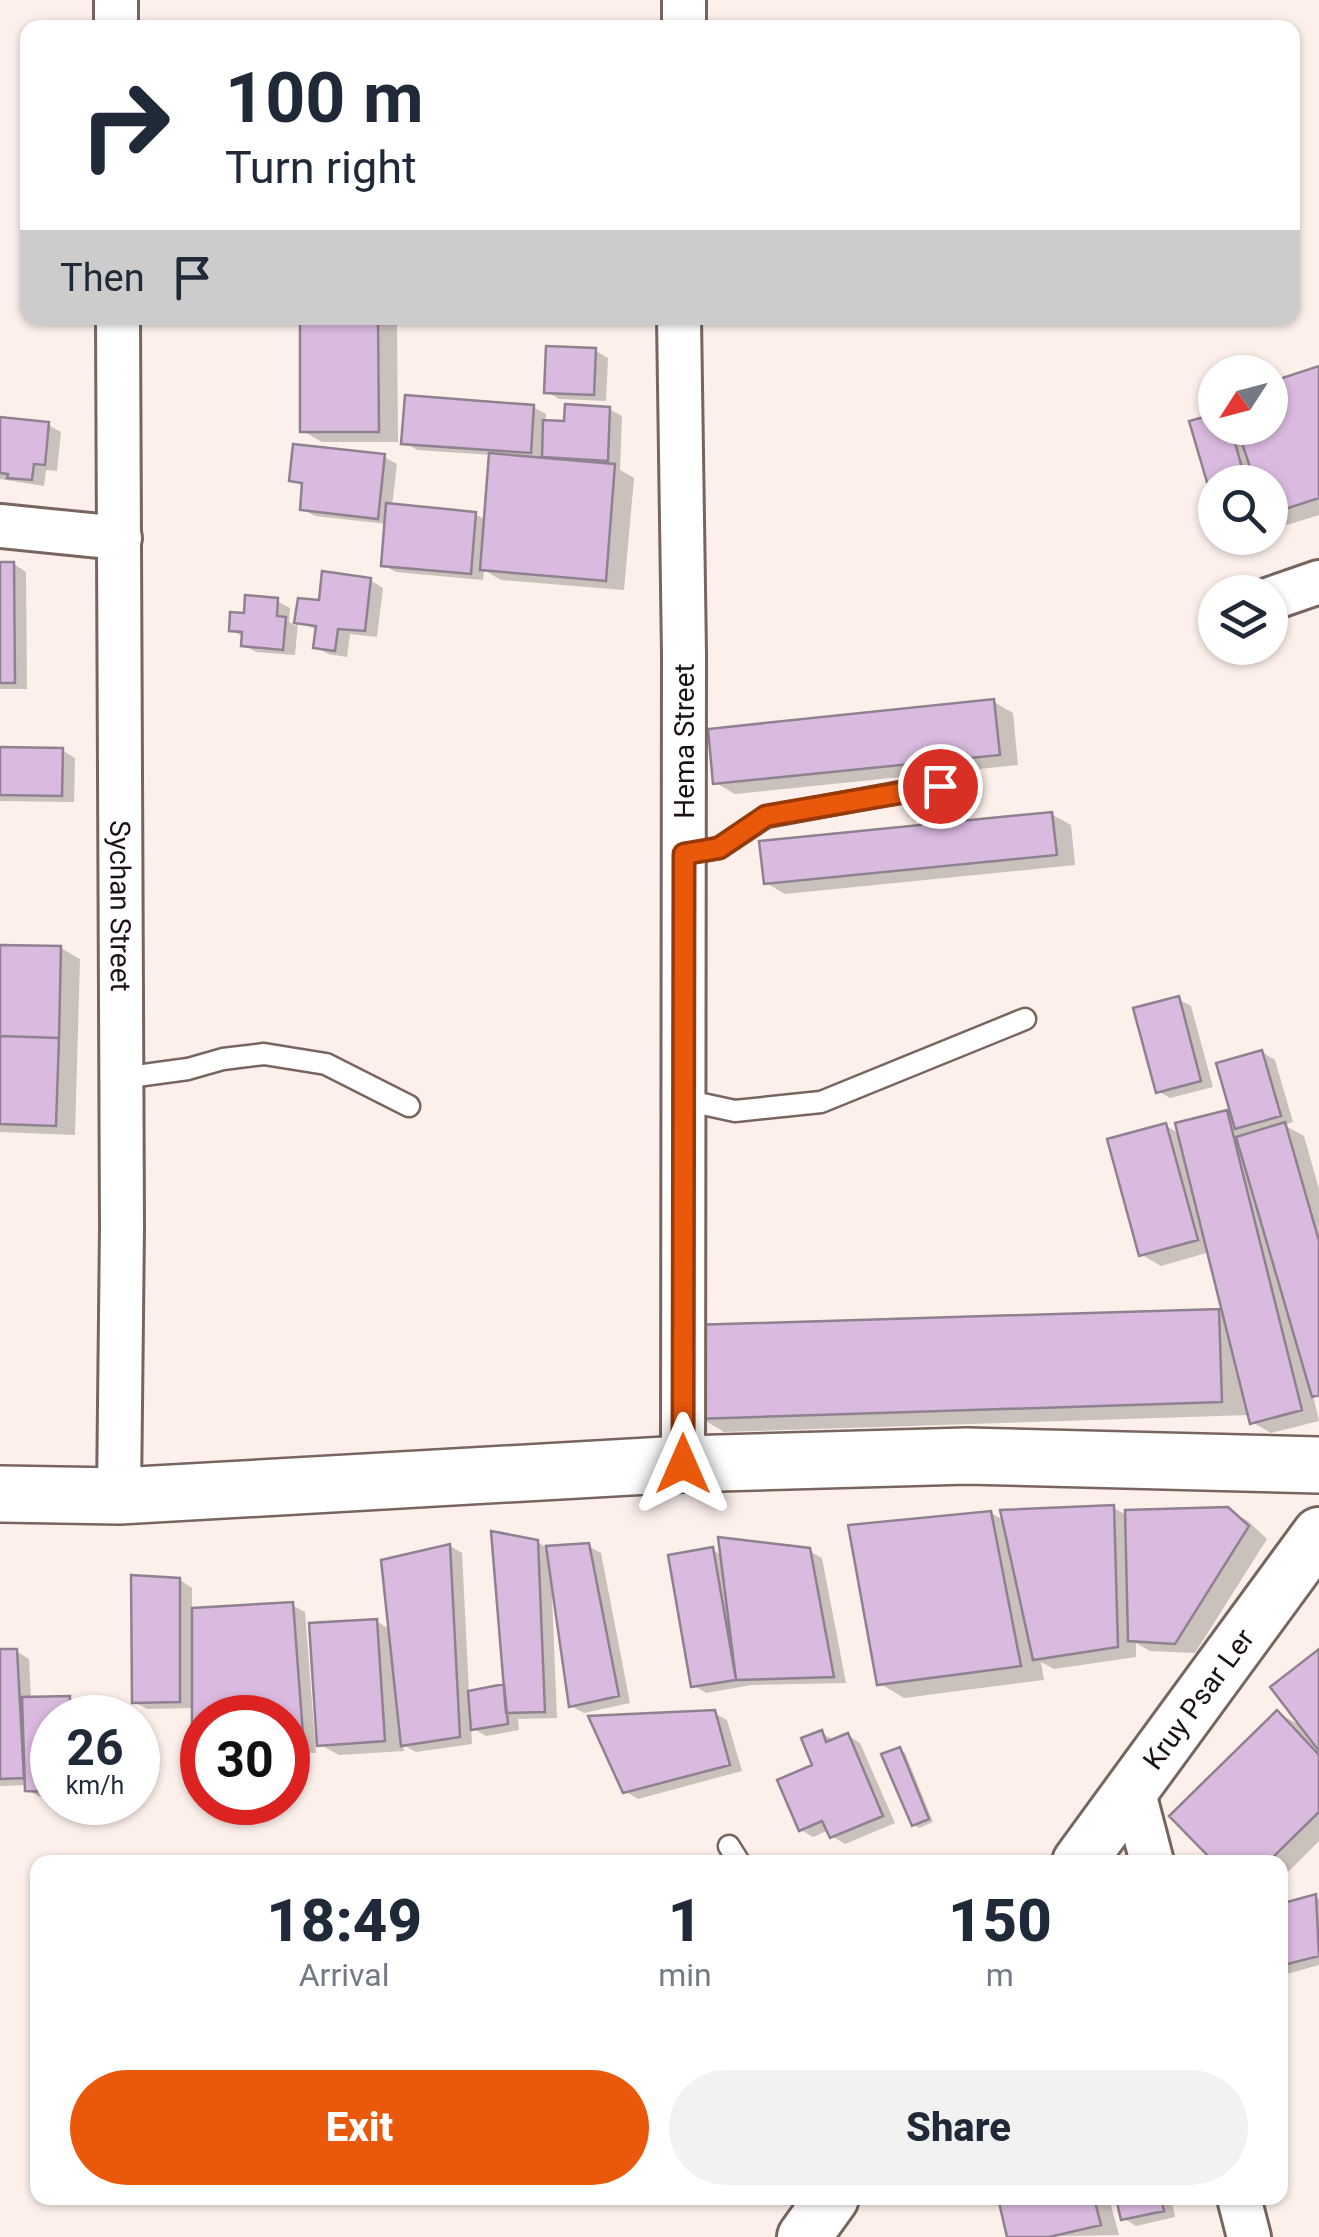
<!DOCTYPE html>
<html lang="en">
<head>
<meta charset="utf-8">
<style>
	body { margin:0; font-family:Roboto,sans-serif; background:#f2f2f3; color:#1f2937; height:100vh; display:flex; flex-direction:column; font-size:38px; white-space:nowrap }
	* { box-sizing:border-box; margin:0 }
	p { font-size:32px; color:#747a83 }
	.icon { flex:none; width:55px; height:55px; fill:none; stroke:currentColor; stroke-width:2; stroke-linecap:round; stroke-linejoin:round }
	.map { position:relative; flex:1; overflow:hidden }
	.side { position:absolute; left:30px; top:1855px; width:1258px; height:350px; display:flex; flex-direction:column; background:#fff; border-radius:20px; box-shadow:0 2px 8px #0004 }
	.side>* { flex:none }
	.guide { position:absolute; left:20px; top:20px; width:1280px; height:305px; border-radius:20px; box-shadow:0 2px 8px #0004; background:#fff; color:#1f2937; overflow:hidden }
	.needle { width:65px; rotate:234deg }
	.controls { position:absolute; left:1198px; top:355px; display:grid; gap:20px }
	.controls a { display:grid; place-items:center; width:90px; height:90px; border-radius:50%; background:#fff; box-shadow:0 2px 8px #0004; font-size:50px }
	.speed { position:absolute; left:30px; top:1695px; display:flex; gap:20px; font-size:50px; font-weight:700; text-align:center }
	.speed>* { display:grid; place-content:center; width:130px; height:130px; border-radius:50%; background:#fff; box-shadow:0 2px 8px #0004; line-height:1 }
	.speed small { font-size:25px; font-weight:400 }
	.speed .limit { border:15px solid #d22; background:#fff; color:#111 }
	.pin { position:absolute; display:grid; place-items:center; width:85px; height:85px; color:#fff; margin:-42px; border:5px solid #fff; border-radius:50%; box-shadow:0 2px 10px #0007 }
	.me { position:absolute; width:110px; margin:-55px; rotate:0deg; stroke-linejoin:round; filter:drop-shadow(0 0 8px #0008) }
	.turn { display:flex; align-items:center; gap:35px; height:210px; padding:0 40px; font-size:45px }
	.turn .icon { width:130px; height:130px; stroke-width:2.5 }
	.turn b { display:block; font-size:70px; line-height:85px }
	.then { display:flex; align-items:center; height:95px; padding:0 40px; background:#0003; gap:20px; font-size:38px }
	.eta { display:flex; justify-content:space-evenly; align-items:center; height:170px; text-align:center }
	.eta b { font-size:60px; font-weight:800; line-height:70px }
	.primary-button { display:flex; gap:20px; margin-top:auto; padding:20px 40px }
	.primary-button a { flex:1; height:115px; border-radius:60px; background:#ea580c; color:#fff; font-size:40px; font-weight:800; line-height:115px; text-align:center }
	.primary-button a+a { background:#f2f2f3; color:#1f2937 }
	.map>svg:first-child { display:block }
	.shadow { fill:#0003 }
	.building { fill:#dabadf; stroke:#8e8190; stroke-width:2.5 }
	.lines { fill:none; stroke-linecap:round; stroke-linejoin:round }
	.service-casing { stroke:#78655e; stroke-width:25 }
	.minor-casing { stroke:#78655e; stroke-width:48 }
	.tertiary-casing { stroke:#78655e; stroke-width:58 }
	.trunk-casing { stroke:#78655e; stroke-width:60 }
	.service { stroke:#fff; stroke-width:20 }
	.minor { stroke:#fff; stroke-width:42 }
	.tertiary { stroke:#fff; stroke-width:52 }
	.trunk { stroke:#fff; stroke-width:55 }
	.route-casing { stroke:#983908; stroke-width:25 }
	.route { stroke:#ea580c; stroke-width:18 }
	.labels { text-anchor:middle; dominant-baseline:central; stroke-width:8; stroke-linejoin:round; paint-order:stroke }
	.street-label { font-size:28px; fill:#1b1311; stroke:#fff }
</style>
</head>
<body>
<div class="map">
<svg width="1319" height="2237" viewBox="0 0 1319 2237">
	<rect width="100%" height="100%" fill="#fdf0eb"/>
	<path class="shadow" d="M302 318H397L398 442H322L303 431Z
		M596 351 608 358 606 401 559 399 546 391Z
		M1319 369V515L1287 525 1270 515V482H1257L1236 470 1233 475 1247 482H1215V490L1211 487 1215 416V428H1270V385Z
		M533 407 546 414 545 423 566 424 609 409 622 416 620 470 634 478 624 590 501 580 484 570 483 580 396 572 383 565 387 524 315 516 302 509 304 487 292 480 384 457 397 464 392 506 475 514 486 520 491 455 417 450 404 442Z
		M0 419 48 425 61 432 57 471 46 470 44 486 0 479Z
		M0 564H14L26 572 27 689H0Z
		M370 580 383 588 377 637 350 634 347 657 328 654 316 647 318 630 298 622 295 655 256 652 244 645V637L231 630 246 616 277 601 290 608 289 622 296 626 300 600 321 603Z
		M994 702 1013 713 1018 765 735 794 716 783Z
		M0 750H62L75 758 74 802 0 801Z
		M1051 814 1071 825 1075 865 785 894 766 883Z
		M0 947 61 948 80 959 75 1135 0 1132Z
		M1178 999 1191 1006 1213 1087 1170 1098 1158 1091Z
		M1262 1052 1275 1060 1293 1122 1284 1125 1304 1136 1319 1189V1398L1313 1395 1319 1421 1271 1433 1252 1422 1250 1415 724 1432 699 1417 1219 1312 1226 1316 1210 1252 1161 1266 1142 1255 1166 1126 1180 1134 1227 1112 1234 1117Z
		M1114 1508 1128 1516 1227 1509 1248 1521 1267 1539 1195 1653 1150 1651 1136 1643V1657L1054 1669 1041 1662 1044 1680 904 1698 879 1683 991 1513 1005 1521Z
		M537 1542 549 1549 588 1546 601 1553 630 1703 584 1713 571 1706 556 1597H552L557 1718 518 1719 519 1730 486 1736 471 1727 472 1744 416 1752 403 1745 404 1751 339 1755 319 1744 376 1621 391 1630 450 1546 462 1553 469 1693 506 1686Z
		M712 1550 723 1556 809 1551 822 1558 846 1683 751 1685 706 1693 693 1685Z
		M180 1580 192 1588V1611L292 1605 305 1612 316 1753 288 1752V1718H202V1745L194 1741V1708L147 1709 134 1702Z
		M16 1651 29 1659 31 1699 69 1698 82 1706V1718H52V1797H40L27 1790V1785L0 1786V1652Z
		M1319 1653V1841L1280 1880V1862H1217L1172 1816 1278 1713 1305 1728Z
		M714 1713 727 1720 742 1771 638 1799 625 1791Z
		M822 1733 835 1741 847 1735 860 1743 895 1823 845 1844 832 1836 829 1830 813 1837 801 1830Z
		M899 1750 905 1753 933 1822 919 1828 914 1825Z
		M1316 1897 1319 1899V1965L1287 1974 1280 1969V1906Z
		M1000 2198H1109L1119 2235 1010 2237Z
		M1119 2198H1171L1175 2217 1136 2226 1123 2218Z"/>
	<path class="building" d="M300 318H378L379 432H300Z
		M546 346 596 348 594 395 544 393Z
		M1319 366V498L1270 514V482H1255L1237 428H1270V382Z
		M405 395 534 405 531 453 401 444Z
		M565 404 610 407 608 461 542 457 543 420 564 421Z
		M1215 414V428H1231L1245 479 1215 482V487L1209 489 1189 421Z
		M0 417 49 422 45 465 34 464 32 480 7 478 8 474 0 473Z
		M293 444 385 454 378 519 300 510 302 483 289 481Z
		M489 453 615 464 606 581 480 570Z
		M386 503 476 512 471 574 381 566Z
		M0 562H14L15 683H0Z
		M322 571 371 578 365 631 338 629 335 651 313 648 316 626 294 623 298 598 319 600Z
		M245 595 278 598 277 616 286 617 283 650 241 646 242 632 229 631 230 612 244 613Z
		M994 699 1000 755 713 784 708 729Z
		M0 747 63 748 62 796 0 795Z
		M1052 812 1057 855 764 884 759 841Z
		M0 945 61 946 59 1038 0 1036Z
		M1179 996 1201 1081 1156 1093 1133 1008Z
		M0 1036 59 1038 56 1126 0 1124Z
		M1262 1050 1281 1116 1235 1129 1216 1063Z
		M1227 1110 1302 1410 1250 1424 1175 1123Z
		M1285 1122 1319 1241V1395L1312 1397 1236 1137Z
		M1166 1123 1198 1240 1139 1256 1107 1139Z
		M1219 1309 1222 1402 696 1419 693 1325Z
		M1114 1505 1118 1647 1033 1660 1000 1510Z
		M1228 1507 1249 1526 1175 1644 1128 1641 1125 1510Z
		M991 1511 1021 1666 877 1685 848 1525Z
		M491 1531 538 1540 545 1712 506 1713Z
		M718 1537 810 1548 834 1677 736 1680Z
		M589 1543 619 1696 569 1707 546 1546Z
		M450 1544 460 1737 401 1746 381 1560Z
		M713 1547 736 1680 691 1687 668 1555Z
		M131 1575 180 1578V1702L132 1703Z
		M293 1602 304 1748 288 1747V1718H202V1743L192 1742V1608Z
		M377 1619 385 1741 317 1746 309 1623Z
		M0 1649H17L24 1778 0 1779Z
		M1319 1649V1751L1270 1687Z
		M504 1684 508 1724 471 1730 468 1691Z
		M70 1696 69 1718H52V1792L25 1791 22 1697Z
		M715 1710 730 1765 623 1793 588 1716Z
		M1277 1710 1319 1755V1812L1268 1862H1214L1169 1816Z
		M822 1730 826 1742 848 1733 883 1816 830 1838 822 1821 799 1831 777 1780 812 1765 801 1738Z
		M900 1747 929 1819 912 1826 881 1754Z
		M1316 1894 1319 1956 1280 1966V1904Z
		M998 2198H1094L1101 2225 1049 2237H1007Z
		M1116 2198H1161L1164 2211 1121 2220Z"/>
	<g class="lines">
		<defs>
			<path id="service" d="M684 854 719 848 766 817 939 785
				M122 1078 188 1069 223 1059 264 1054 326 1064 409 1106
				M684 1100 735 1111 821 1102 1025 1019
				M729 1846 739 1862"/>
			<g id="minor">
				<path d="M116 0V28"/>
				<path d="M684 28V0"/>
				<path id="s1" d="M118 318 122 1227 119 1496"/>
				<path d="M679 318 684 654 683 1464"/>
				<path d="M0 526 120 538"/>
				<path d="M1270 599 1319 582"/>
				<path d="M1133 1789 1152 1862"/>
				<path d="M1239 2198 1249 2237"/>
			</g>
			<g id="tertiary">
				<path id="s2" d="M1079 1862 1319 1534"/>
				<path d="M804 2237 832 2198"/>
			</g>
			<path id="trunk" d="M0 1494 119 1496 683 1464 967 1456 1319 1465"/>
		</defs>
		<use href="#service" class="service-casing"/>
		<use href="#minor" class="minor-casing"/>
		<use href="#tertiary" class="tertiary-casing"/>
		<use href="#trunk" class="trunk-casing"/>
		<use href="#service" class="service"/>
		<use href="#minor" class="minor"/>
		<use href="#tertiary" class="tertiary"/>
		<use href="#trunk" class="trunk"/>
	</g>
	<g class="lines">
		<defs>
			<path id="route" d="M683 1464 684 854 719 848 766 816 940 786"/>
		</defs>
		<use href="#route" class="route-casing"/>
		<use href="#route" class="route"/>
	</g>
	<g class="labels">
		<g class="street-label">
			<text transform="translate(684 741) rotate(-90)">Hema Street</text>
			<text stroke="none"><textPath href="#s1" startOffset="588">Sychan Street</textPath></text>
			<text stroke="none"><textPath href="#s2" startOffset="202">Kruy Psar Ler</textPath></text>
		</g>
	</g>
</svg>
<div class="controls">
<a><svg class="needle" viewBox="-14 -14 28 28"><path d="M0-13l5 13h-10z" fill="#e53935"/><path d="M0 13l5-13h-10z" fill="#747a83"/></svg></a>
<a><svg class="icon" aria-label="search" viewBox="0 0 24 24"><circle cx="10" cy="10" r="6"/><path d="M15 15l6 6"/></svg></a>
<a><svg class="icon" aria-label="layers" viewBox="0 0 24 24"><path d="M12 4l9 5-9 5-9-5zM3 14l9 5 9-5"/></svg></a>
</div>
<div class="speed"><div>26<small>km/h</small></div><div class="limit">30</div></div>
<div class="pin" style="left:940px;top:786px;background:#d93025"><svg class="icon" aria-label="arrive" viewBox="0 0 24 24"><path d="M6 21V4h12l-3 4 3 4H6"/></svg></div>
<svg class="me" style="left:683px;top:1464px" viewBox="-20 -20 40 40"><path d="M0-17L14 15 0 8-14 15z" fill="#ea580c" stroke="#fff" stroke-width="4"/></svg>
<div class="guide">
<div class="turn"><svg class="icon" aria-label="right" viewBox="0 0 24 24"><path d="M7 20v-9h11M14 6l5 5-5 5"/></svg><div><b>100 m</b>Turn right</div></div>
<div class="then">Then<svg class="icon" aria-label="arrive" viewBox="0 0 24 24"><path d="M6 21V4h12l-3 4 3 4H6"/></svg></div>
</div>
<section class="side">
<div class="eta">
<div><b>18:49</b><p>Arrival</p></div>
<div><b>1</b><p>min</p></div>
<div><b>150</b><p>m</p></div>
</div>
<div class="primary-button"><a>Exit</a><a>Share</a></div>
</section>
</div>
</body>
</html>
